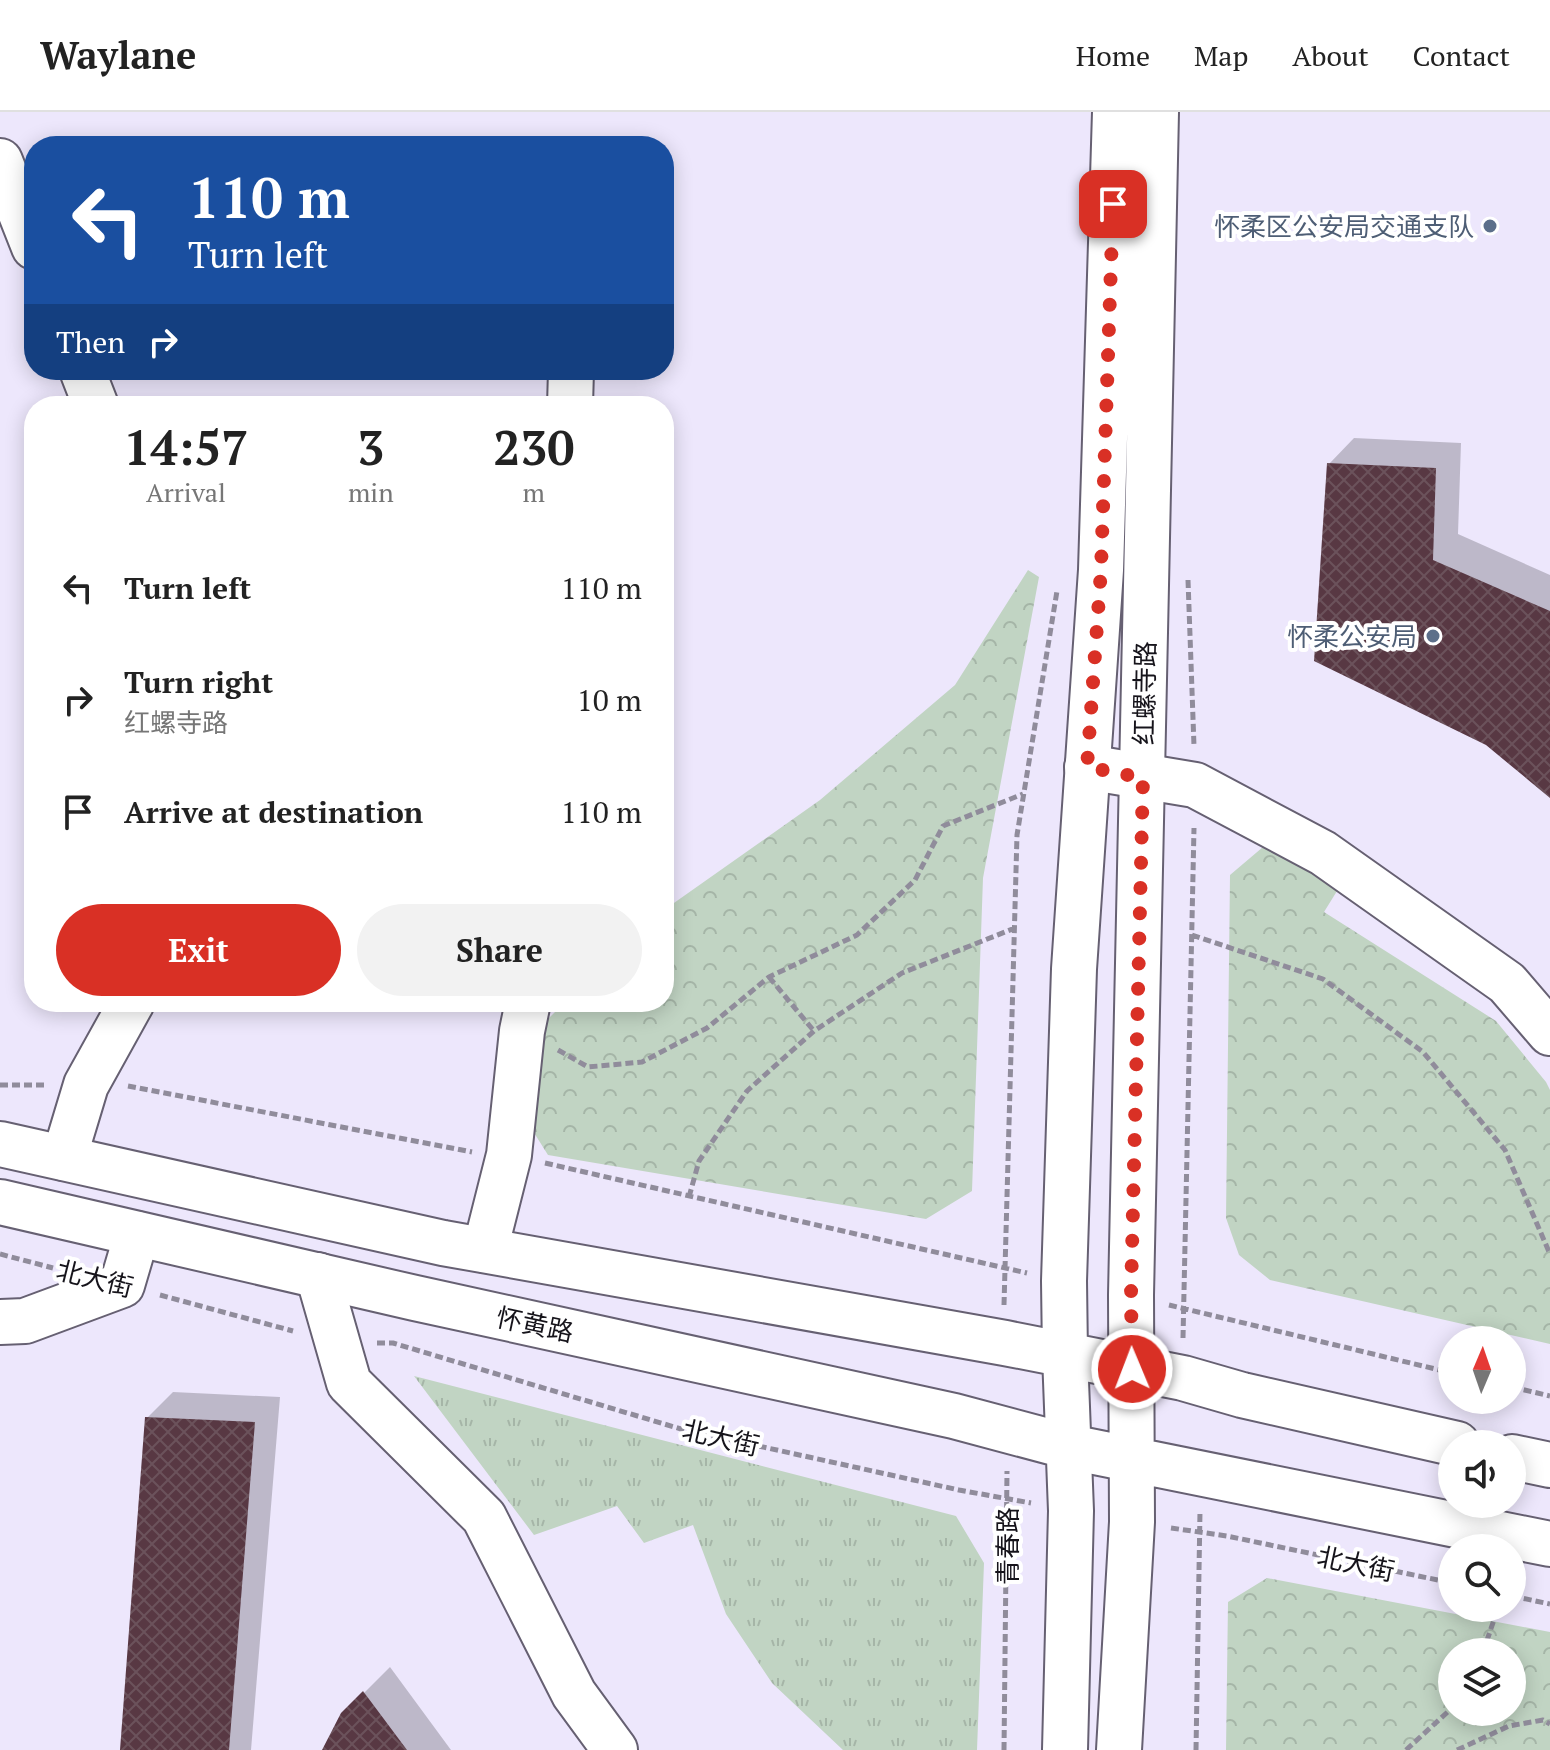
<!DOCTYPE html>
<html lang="en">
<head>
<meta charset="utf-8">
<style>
	body { margin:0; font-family:"PT Serif","Noto Sans SC",serif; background:#f2f2f2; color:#222; height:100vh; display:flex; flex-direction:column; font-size:30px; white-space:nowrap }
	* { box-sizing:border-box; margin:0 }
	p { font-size:26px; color:#767676 }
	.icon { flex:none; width:44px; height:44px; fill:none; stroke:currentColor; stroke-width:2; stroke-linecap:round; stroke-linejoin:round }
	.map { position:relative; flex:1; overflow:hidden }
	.side { position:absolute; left:24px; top:284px; width:650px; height:616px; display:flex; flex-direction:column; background:#fff; border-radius:32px; box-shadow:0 4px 20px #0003 }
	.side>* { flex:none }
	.banner { position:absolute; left:24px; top:24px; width:650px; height:244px; border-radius:32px; box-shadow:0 4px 20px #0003; background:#1a4fa0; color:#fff; overflow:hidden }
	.needle { width:52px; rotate:2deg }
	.fabs { position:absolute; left:1438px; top:1214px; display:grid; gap:16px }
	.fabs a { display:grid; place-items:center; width:88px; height:88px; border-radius:50%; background:#fff; box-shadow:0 4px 20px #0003; font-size:40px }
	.pin { position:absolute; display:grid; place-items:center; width:68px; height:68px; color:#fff; margin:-34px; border-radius:16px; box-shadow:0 4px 12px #0006 }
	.me { position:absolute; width:88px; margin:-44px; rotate:359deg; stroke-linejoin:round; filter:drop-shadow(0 0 6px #0008) }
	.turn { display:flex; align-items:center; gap:28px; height:168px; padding:0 32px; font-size:36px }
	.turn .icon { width:104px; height:104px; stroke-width:2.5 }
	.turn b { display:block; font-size:56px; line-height:68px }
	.then { display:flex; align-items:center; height:76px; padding:0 32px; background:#0003; gap:16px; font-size:30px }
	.eta { display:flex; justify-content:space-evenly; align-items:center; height:136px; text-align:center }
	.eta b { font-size:48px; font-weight:700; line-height:56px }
	.action { display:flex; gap:16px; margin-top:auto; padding:16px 32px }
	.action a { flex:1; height:92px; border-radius:48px; background:#d93025; color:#fff; font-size:32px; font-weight:700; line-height:92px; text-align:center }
	.action a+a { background:#f2f2f2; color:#222 }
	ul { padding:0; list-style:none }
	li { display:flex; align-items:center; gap:24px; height:112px; padding:0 32px }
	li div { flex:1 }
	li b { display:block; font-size:30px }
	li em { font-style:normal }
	header { display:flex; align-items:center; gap:48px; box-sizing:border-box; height:112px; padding:0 40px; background:#fff; border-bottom:2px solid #e0e0e0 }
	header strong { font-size:38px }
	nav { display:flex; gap:44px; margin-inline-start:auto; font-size:28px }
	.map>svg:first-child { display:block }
	.grass { fill:url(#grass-tufts) }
	.park { fill:url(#park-crowns); fill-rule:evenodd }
	.shadow { fill:#0003 }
	.building { fill:url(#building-cross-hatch) }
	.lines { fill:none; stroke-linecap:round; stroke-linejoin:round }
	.minor-casing { stroke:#666072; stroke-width:48 }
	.major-casing { stroke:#666072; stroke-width:48 }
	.path { stroke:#908c9b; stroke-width:5; stroke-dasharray:8 4; stroke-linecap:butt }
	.minor { stroke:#fff; stroke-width:44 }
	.major { stroke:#fff; stroke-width:44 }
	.route { stroke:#d93025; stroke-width:14; stroke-dasharray:0 25.2 }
	.service-dot { fill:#5c6f8a; stroke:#fff; stroke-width:3 }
	.labels { text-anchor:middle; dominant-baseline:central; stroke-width:8; stroke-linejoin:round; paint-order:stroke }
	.service-label { font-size:26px; fill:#4e5e75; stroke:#fff; text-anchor:end }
	.street-label { font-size:26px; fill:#16141b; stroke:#fff }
</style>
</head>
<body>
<header>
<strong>Waylane</strong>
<nav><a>Home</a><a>Map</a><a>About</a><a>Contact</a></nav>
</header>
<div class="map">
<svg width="1550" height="1638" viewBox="0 0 1550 1638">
	<defs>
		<pattern id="grass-tufts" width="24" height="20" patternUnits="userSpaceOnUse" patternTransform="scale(2)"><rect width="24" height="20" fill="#c1d4c3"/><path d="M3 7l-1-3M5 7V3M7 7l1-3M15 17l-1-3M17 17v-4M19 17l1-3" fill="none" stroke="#a5b5a7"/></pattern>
		<pattern id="park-crowns" width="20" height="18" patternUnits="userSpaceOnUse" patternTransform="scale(2)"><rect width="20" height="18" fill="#c1d4c3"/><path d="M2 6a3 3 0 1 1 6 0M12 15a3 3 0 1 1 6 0" fill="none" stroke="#a5b5a7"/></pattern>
		<pattern id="building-cross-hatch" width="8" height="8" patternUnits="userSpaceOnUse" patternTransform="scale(2)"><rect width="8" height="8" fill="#583843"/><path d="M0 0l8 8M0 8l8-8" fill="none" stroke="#6b525b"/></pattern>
	</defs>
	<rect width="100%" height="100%" fill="#ede7fc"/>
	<path class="grass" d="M414 1264 956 1404 984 1451 977 1638H843L772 1571 726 1502 693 1413 644 1431 617 1394 534 1423Z"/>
	<path class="park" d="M1028 458 1039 465 983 766 972 1079 926 1107 548 1043 531 1016 546 909 565 890H664V798L820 688 955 573Z
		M1263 735 1297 743 1342 771 1324 800 1496 909 1546 970 1550 978V1232L1270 1168 1239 1143 1226 1106 1230 763Z
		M1267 1466 1550 1520V1638H1226L1228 1490ZM1452 1540H1512V1600H1452Z"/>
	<path class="shadow" d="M1354 326 1461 331 1458 422 1550 463V684L1329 352Z
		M173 1280 280 1285 251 1638H122L147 1306Z
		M390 1555 451 1638H324L343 1602Z"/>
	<path class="building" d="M1327 351 1436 356 1433 448 1550 499V686L1486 633 1314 549Z
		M145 1305 255 1310 229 1638H120Z
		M363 1579 407 1638H322L341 1601Z"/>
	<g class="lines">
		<defs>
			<path id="minor" d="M0 49 34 135
				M82 258 96 294
				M570 294 571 258
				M1087 655 1195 673 1323 741 1507 871 1550 921
				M64 1046 86 973 132 890
				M485 1138 509 1043 522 919 528 890
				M318 1163 349 1271 484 1405 574 1582 615 1638
				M0 1210 25 1209 122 1173 137 1122"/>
			<path id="major" d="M0 1032 443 1131 1005 1231 1183 1266 1242 1283 1457 1332
				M0 1090 415 1186 954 1304 1070 1335 1550 1432
				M1512 1345 1550 1353
				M1065 1638 1071 1399 1065 1243 1064 1169 1074 857 1101 458 1115 0
				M1119 1638 1132 1410 1131 1183 1156 0"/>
		</defs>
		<use href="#minor" class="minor-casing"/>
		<use href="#major" class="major-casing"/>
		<path class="path" d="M1188 468 1194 634
			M1192 823 1323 867 1423 940 1505 1038 1550 1142
			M769 865 814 919
			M558 938 588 955 642 950 707 916 769 865 857 823 915 768 943 714 1023 682
			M0 973H46
			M128 974 472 1040
			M545 1051 1027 1161
			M689 1085 699 1049 747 979 814 919 902 861 1015 816
			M0 1142 53 1156
			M160 1183 293 1219
			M1004 1193 1017 723 1057 479
			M1169 1193 1452 1261
			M1183 1226 1194 716
			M377 1231H393L681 1317 959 1378 1031 1391
			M1512 1275 1550 1284
			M1171 1416 1227 1424 1452 1471
			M1512 1484 1550 1492
			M1483 1540 1498 1496
			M1004 1638 1007 1359
			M1196 1638 1200 1399
			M1406 1638 1452 1596
			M1457 1638 1509 1614 1543 1608 1550 1612"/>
		<use href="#minor" class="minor"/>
		<use href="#major" class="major"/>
	</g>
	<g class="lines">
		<path class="route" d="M1113 92 1101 458 1087 655 1143 666 1131 1183 1132 1257"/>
	</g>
	<g class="service-dot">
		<circle cx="1490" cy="114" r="8"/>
		<circle cx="1433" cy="524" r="8"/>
	</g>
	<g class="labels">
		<g class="service-label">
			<text x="1474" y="114">怀柔区公安局交通支队</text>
			<text x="1417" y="524">怀柔公安局</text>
		</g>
		<g class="street-label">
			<text transform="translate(1144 581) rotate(-89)">红螺寺路</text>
			<text transform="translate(95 1166) rotate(14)">北大街</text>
			<text transform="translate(535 1212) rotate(12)">怀黄路</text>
			<text transform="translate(721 1325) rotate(13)">北大街</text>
			<text transform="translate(1007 1434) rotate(-90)">青春路</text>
			<text transform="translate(1356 1451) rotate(12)">北大街</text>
		</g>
	</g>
</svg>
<div class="fabs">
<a><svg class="needle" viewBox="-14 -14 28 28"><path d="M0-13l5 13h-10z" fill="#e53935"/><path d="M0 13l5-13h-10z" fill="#767676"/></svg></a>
<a><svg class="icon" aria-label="sound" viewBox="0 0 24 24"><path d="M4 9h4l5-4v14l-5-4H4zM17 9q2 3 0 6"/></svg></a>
<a><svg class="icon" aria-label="search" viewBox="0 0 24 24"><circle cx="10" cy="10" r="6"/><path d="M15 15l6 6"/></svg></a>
<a><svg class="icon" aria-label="layers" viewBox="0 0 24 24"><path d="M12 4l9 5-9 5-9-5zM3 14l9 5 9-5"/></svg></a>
</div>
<div class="pin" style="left:1113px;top:92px;background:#d93025"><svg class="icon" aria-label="arrive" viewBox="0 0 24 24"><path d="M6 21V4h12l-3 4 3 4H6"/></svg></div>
<svg class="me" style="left:1132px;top:1257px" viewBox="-20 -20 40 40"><circle r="17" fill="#d93025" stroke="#fff" stroke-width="3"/><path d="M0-11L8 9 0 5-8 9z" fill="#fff"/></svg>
<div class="banner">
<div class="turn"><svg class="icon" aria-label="left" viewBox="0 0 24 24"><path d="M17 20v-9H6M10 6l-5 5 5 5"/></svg><div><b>110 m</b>Turn left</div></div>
<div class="then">Then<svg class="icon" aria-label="right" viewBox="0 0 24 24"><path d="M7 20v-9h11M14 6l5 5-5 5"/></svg></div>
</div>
<section class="side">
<div class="eta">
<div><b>14:57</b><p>Arrival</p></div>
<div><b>3</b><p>min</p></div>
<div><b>230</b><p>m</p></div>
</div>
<ul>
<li><svg class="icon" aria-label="left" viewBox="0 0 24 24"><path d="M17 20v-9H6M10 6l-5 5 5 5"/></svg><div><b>Turn left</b></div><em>110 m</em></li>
<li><svg class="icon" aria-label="right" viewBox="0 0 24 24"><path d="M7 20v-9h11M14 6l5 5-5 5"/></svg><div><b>Turn right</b><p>红螺寺路</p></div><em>10 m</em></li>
<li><svg class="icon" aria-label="arrive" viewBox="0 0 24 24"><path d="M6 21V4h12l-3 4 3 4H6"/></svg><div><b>Arrive at destination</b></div><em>110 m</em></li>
</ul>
<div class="action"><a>Exit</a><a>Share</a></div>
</section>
</div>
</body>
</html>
